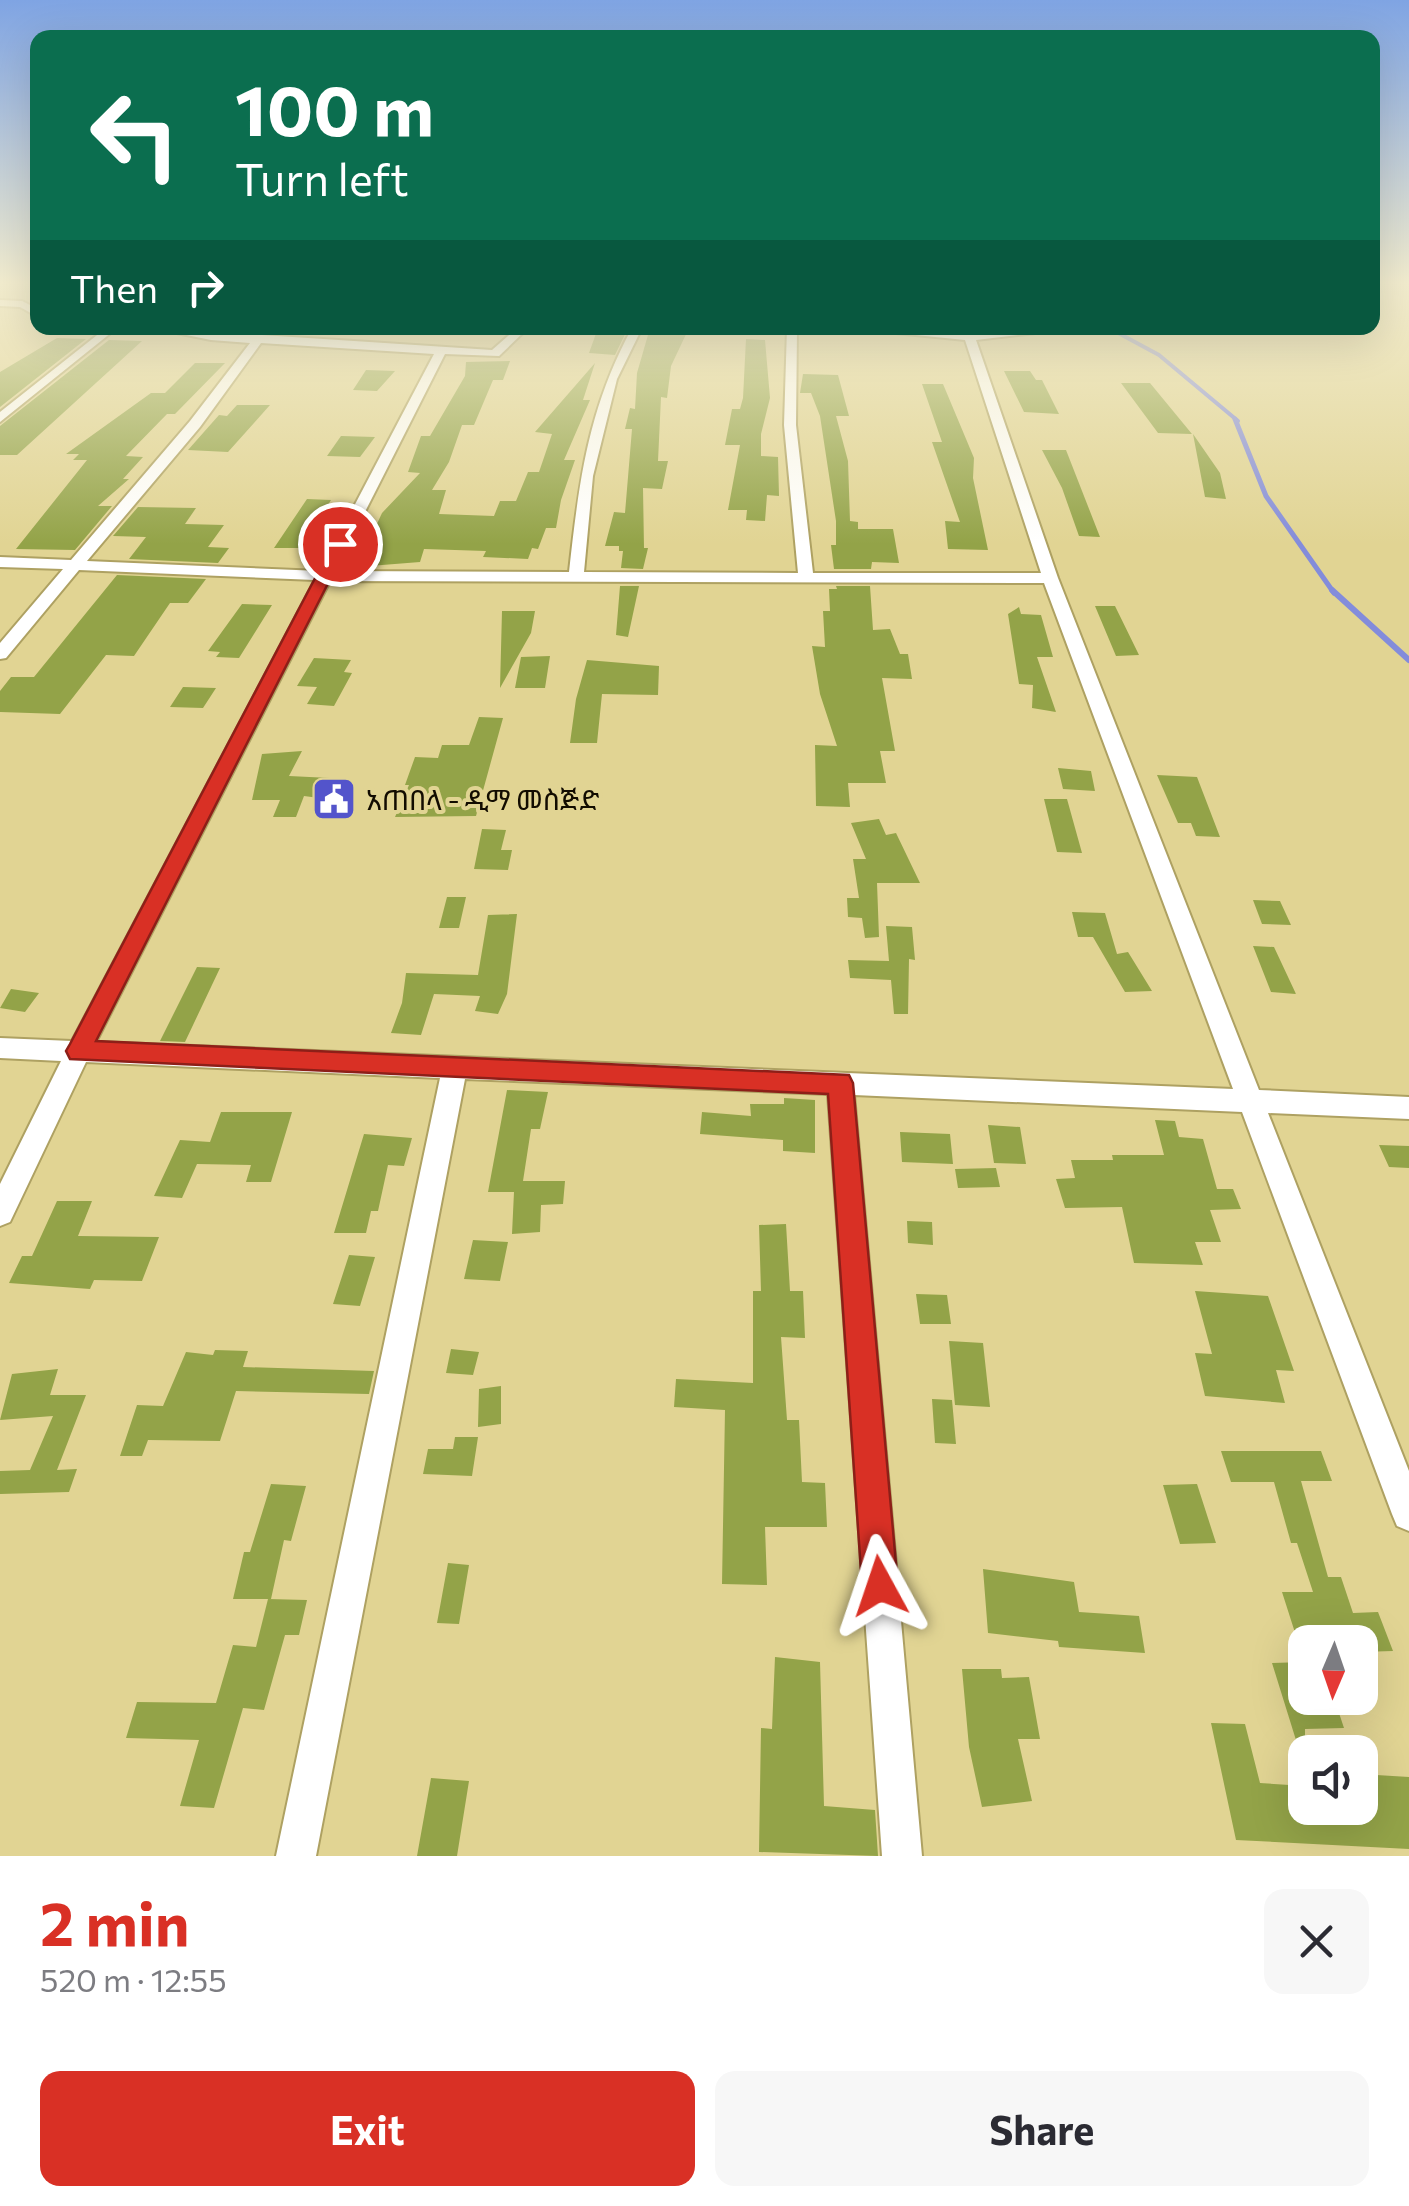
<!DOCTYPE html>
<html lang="en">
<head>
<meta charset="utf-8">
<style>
	body { margin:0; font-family:Commissioner,"Noto Sans Ethiopic",sans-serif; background:#f7f7f7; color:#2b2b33; height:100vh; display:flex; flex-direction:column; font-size:38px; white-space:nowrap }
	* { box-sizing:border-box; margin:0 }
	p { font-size:32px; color:#7c7c81 }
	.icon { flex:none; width:55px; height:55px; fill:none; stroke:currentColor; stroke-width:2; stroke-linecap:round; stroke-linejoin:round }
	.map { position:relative; height:1856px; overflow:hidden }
	.drawer { display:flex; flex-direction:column; background:#fff; flex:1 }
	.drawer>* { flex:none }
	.hud { position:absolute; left:30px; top:30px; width:1350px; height:305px; border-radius:20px; box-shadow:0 10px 40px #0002; background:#0b6e4f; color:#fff; overflow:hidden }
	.needle { width:65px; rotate:182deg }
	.fabs { position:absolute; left:1288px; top:1625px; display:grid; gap:20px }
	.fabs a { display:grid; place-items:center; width:90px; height:90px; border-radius:20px; background:#fff; box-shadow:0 10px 40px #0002; font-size:50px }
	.pin { position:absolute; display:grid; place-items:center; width:85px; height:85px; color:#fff; margin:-42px; border:5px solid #fff; border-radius:50%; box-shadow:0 2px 10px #0007 }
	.me { position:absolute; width:110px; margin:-55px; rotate:355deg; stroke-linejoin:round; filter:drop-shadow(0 0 8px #0008) }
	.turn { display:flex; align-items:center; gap:35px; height:210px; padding:0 40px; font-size:45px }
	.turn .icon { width:130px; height:130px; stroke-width:2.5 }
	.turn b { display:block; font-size:70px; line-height:85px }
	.then { display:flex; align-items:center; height:95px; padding:0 40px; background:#0003; gap:20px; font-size:38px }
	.round { display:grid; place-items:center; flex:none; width:105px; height:105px; border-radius:20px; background:#f7f7f7 }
	.summary { display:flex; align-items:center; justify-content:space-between; height:170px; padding:0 40px }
	h1 { font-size:60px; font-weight:700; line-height:75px; color:#d93025 }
	.button { display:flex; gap:20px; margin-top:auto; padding:20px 40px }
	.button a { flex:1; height:115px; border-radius:20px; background:#d93025; color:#fff; font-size:40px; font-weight:700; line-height:115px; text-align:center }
	.button a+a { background:#f7f7f7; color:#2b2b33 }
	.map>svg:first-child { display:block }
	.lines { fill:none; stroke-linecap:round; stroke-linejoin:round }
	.stream-far2 { stroke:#838cdb; stroke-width:4 }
	.stream-far1 { stroke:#838cdb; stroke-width:5 }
	.stream { stroke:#838cdb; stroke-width:6 }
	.building { fill:#93a348 }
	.minor-casing { stroke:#aea162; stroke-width:4 }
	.minor { fill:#fff; fill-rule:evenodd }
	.route { fill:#d93025; stroke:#8d1f18; stroke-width:2.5 }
	.labels { text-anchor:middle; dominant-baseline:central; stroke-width:8; stroke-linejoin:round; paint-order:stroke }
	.poi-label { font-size:28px; fill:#120c00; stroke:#e1d493; text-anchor:start }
</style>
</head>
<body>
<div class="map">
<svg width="1409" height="1856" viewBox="0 0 1409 1856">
	<rect width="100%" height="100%" fill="#e1d493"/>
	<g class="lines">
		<path class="stream-far2" d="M1109 328 1159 355 1238 421"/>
		<path class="stream-far1" d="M1235 419 1266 496 1334 593"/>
		<path class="stream" d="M1332 590 1409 660"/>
	</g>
	<path class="building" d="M598 328H628L615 355 589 353Z
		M650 328H689L671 366 667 398 661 397 658 461H668L662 489 643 488 644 548H648L643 569 621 568 623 551H619V546H605L614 512 625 513 632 429H625L630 408 635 409 637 373Z
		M57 338 86 339 0 407V372Z
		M746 339 765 340 770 398 761 434V456L778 457 779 496 767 495 765 521 746 520 747 510H728L740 445H725L732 409H740L743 398Z
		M109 340 142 341 17 455H0V426Z
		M510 361 503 380H493L474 425H462L449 462 432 490H446L439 514 494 516 500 501H516L528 472H539L552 434 535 432 595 363 583 400H590L564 460H575L561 500 556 528H546L538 549 532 548 528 559 483 557 486 551 424 549 420 562 357 567 382 513 420 473 408 472 421 436H430L465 376 466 362Z
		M195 363H225L175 414H167L126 456 143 457 123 479H129L98 506H112L75 550 16 549 87 460H73L79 454H66L151 393H165Z
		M366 370 395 371 377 391 353 390Z
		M1004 371H1030L1036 380H1042L1059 414 1024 412Z
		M803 374 838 375 849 416H836L848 461 850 521 858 522V529H893L899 563 872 562 871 569H834L831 545H836V521L820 416 811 393H800Z
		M1121 383H1150L1192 434 1158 433Z
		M922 384H943L974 458 973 478 988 550 948 549 945 521 960 522 932 442H942Z
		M237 405H270L228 452 188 450 219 415 227 416Z
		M1193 434 1220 473 1226 499 1205 497Z
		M341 436 375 437 360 457 327 456Z
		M1042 450H1066L1100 537 1079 536 1062 488Z
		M307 499 331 500 301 548H274Z
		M138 507 196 508 185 524 224 525 208 547 229 548 218 563 129 559 146 537 113 536Z
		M117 575 206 579 188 603H170L134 656 106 655 60 714 0 712V691L11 677H34Z
		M620 586H639L628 637 616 635Z
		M836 586H870L873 630 890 629 900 654H908L912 679 882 678 895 751H880L886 783H848L850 807 816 806 815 745 837 746 820 694 812 646 825 647 823 611H830L829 589H837Z
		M242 604 272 605 239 658 216 657 220 652 208 651Z
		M1095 606H1115L1139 655 1116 656Z
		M1019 607 1021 614 1041 615 1053 657H1037L1056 712 1032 708 1033 685 1019 684 1008 614Z
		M502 611H535L531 633 500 688Z
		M550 656 545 688H515L521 657Z
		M314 658 351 660 344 672 352 673 334 706 307 704 317 687 297 686Z
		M587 660 659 666 658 695 602 694 597 743H570L576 699Z
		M183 687 216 688 203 708 170 707Z
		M479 717 503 718 476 816 395 817 409 785H405L415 757 438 758 442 745H469Z
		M302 751 289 776 330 778 319 798 304 796 296 817H273L280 800H252L262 754Z
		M1058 768 1091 771 1095 791 1063 789Z
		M1157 775 1197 777 1220 837 1196 836 1191 823H1178Z
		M1044 799H1067L1082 853 1057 852Z
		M879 819 886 835 896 833 920 883H877L879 937 865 938 862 918 848 917 847 898H859L853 859H866L851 823Z
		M482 829 506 830 501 850H512L508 870 474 869Z
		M447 897H466L459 928H439Z
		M1253 900 1280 901 1291 925 1262 924Z
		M1072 912 1105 913 1117 954 1128 952 1152 991 1125 992 1093 937H1078Z
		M517 914 507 994 498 1014 475 1011 480 996 434 994 421 1035 391 1033 402 1003 406 973 478 975 488 915Z
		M886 926 912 927 915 960 909 959 908 1014H894L891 980 850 978 848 960 889 961Z
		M1253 946 1274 947 1296 994 1271 992Z
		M197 967 220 968 185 1042 160 1041Z
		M11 989 39 993 25 1012 0 1008Z
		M507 1090 548 1092 540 1129H531L523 1181H565L563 1204 541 1205 540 1232 512 1234 514 1192H488Z
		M784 1098 815 1100V1153L783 1151V1140L700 1134 702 1112 751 1116 750 1104H784Z
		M221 1112H292L271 1182H246L251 1165 197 1164 182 1198 154 1196 180 1140 210 1142Z
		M1155 1120 1175 1121 1179 1137 1203 1139 1217 1189H1233L1241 1209 1210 1210 1221 1242H1195L1203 1265 1134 1263 1122 1207 1065 1208 1056 1179 1075 1178 1071 1160H1113L1112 1155H1164Z
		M988 1125 1020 1127 1026 1164 994 1163Z
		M900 1132 950 1134 953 1164 902 1162Z
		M364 1134 412 1138 404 1166 388 1165 378 1211H371L366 1233H334Z
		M1379 1145 1409 1146V1168L1389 1167Z
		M996 1168 1000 1187 958 1188 955 1169Z
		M57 1201H92L78 1236 159 1237 142 1281 94 1280 90 1289 9 1283 22 1256H32Z
		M907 1221 932 1222 933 1245 908 1243Z
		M786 1224 790 1291H803L805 1338 781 1337 787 1420H799L802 1482 825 1483 827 1527H765L767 1585 722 1584 725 1410 674 1407 676 1379 753 1383V1291H761L759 1225Z
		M473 1240 508 1242 500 1281 464 1279Z
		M349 1255 375 1257 360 1306 333 1304Z
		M1195 1291 1268 1296 1294 1371 1276 1370 1285 1403 1205 1396 1195 1353 1212 1354Z
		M916 1294 947 1295 951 1324H920Z
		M949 1341 983 1343 990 1407 955 1405Z
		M451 1349 479 1352 473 1375 446 1373Z
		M215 1350 248 1351 243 1367 374 1371 369 1394 236 1391 220 1441 148 1440 142 1456H120L137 1405 163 1406 186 1352 213 1355Z
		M58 1369 50 1395H86L57 1470 77 1469 69 1492 0 1494V1471L30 1470 53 1416 0 1420 12 1374Z
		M501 1386V1424L478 1427 479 1389Z
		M932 1399 952 1400 956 1444 935 1443Z
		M455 1437H478L472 1476 423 1474 428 1449H453Z
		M1221 1451H1321L1332 1481H1301L1328 1577H1341L1353 1613 1378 1612 1393 1651 1360 1652V1642H1298L1282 1592H1313L1297 1543H1291L1274 1482H1231Z
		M271 1484 306 1486 291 1541 284 1540 271 1599H233L244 1552H250Z
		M1197 1484 1216 1543 1180 1544 1163 1485Z
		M448 1563 469 1565 459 1624 437 1623Z
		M983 1569 1074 1582 1079 1612 1139 1616 1145 1653 1059 1647 1058 1641 988 1633Z
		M268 1599 307 1600 299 1635H285L264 1710 243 1708 214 1808 180 1806 199 1740 126 1738 137 1702 216 1703 233 1645 256 1647Z
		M775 1657 820 1662 824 1806 875 1810 878 1856 759 1852 761 1728 772 1729Z
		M1305 1662V1698H1334L1344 1728 1305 1729V1753H1300L1272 1663Z
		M962 1669H1001L1002 1678 1029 1677 1040 1739H1018L1032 1801 982 1807 969 1747Z
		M1211 1723 1245 1724 1260 1783 1305 1786V1808H1360V1774L1409 1777V1849L1236 1840Z
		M431 1778 469 1781 457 1856H417Z"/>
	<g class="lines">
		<defs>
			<path id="minor" d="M0 300 22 301 38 309V317L20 307 0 306Z
				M106 328H117L0 422V412Z
				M152 328 492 350 517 328H528L499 356 445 354 335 571 569 572C579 481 588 409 632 328H642L617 379 593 476 584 572 798 573 784 425 787 328H797L796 425 813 573H1041L965 340 846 328 970 334 1058 328 1053 331 976 340 1058 578 1259 1090 1409 1097V1119L1268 1113 1409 1471V1531L1397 1526 1392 1514 1242 1112 854 1095 922 1856H882L828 1094 465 1079 316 1856H276L440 1078 86 1062 10 1222 0 1226V1184L61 1061 0 1058V1038L72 1041 315 580 79 570 6 658 0 659V643L63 569 0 567V557L71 560 190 421 250 343 211 340ZM261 343 434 354 320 571 87 561 200 427ZM330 581 1044 583 1233 1089 96 1042Z"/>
		</defs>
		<use href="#minor" class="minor-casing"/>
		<use href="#minor" class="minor"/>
	</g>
	<linearGradient id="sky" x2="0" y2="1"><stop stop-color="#7fa4e3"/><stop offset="0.52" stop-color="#f2ecce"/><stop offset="1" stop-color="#f2ecce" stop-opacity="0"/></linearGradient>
	<rect width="1409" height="544" fill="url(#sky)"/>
	<path class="route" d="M340 539 348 544 96 1041 849 1075 853 1083 898 1586 893 1598 880 1603 868 1598 862 1586 828 1094 70 1059 66 1051 70 1044 333 544Z"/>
	<defs>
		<symbol id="civic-square" viewBox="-11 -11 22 22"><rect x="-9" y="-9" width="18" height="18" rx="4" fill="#5354cb" stroke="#e1d493"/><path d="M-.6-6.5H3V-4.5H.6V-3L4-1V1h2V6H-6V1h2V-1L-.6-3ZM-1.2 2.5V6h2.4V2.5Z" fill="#fff"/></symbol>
	</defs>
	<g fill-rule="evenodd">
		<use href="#civic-square" x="309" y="774" width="50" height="50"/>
	</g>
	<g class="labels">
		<g class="poi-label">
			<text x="366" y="799">አጠበላ - ዲማ መስጅድ</text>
		</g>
	</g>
</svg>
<div class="fabs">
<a><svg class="needle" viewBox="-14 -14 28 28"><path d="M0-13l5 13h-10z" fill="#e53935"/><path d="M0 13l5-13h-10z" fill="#7c7c81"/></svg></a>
<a><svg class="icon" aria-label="sound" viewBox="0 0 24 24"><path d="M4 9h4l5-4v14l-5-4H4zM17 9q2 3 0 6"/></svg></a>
</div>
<div class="pin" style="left:340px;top:544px;background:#d93025"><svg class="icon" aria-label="arrive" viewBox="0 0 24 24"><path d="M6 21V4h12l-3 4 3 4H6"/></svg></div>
<svg class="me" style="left:880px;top:1586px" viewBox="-20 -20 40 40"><path d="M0-17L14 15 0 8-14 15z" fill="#d93025" stroke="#fff" stroke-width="4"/></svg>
<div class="hud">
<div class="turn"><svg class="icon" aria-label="left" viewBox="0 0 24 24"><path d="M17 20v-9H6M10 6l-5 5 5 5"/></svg><div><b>100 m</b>Turn left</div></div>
<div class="then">Then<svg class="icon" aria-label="right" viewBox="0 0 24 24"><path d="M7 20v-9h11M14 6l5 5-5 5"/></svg></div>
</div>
</div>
<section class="drawer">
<div class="summary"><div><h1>2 min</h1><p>520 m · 12:55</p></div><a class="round"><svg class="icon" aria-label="close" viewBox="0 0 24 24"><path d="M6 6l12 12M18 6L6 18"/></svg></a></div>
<div class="button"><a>Exit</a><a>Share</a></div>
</section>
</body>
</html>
